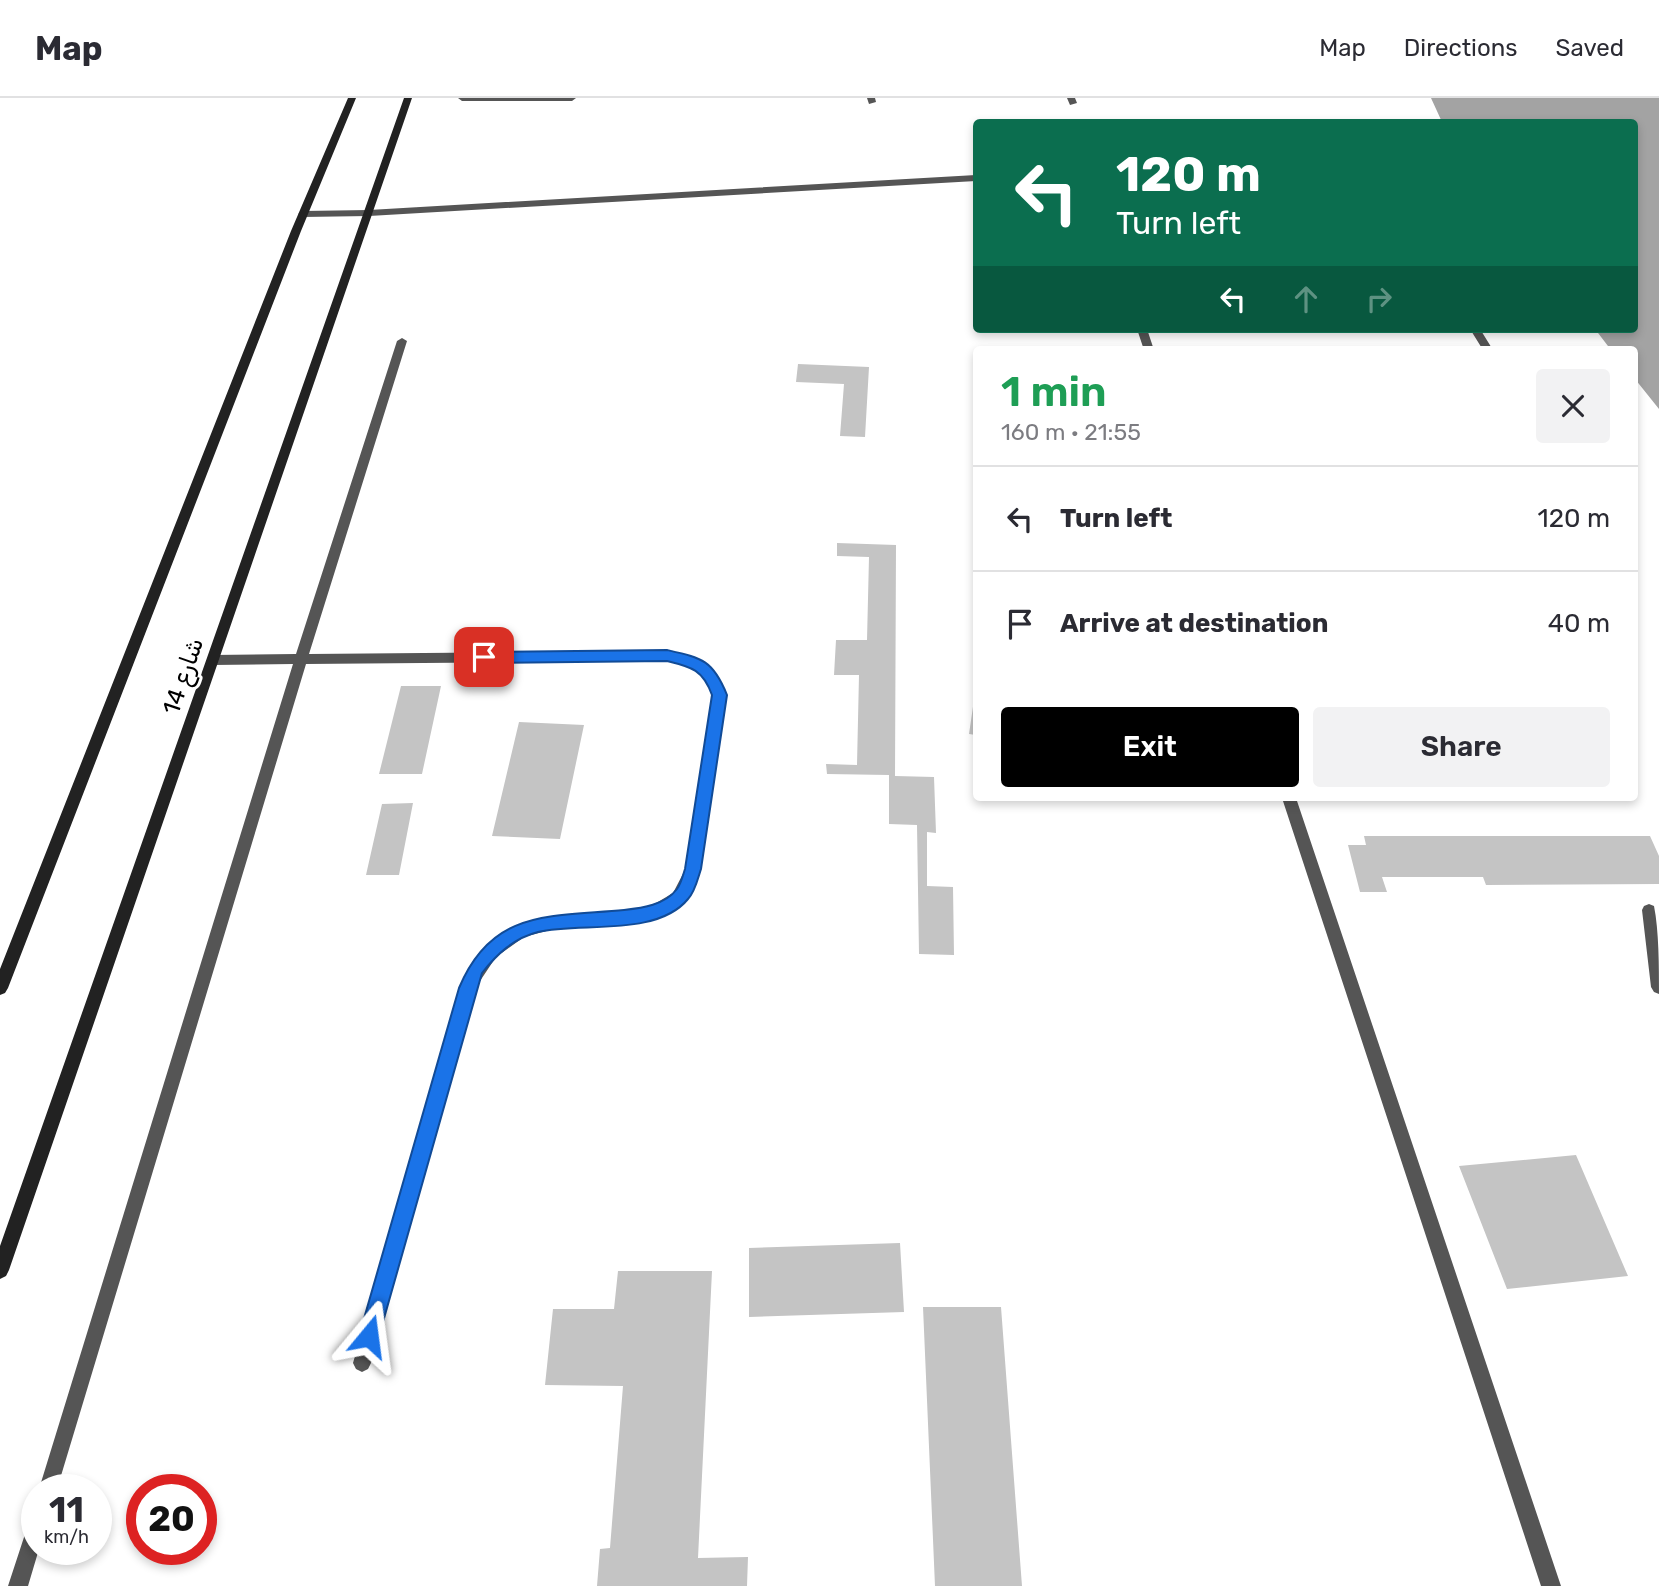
<!DOCTYPE html>
<html lang="en">
<head>
<meta charset="utf-8">
<style>
	body { margin:0; font-family:Rubik,"Noto Sans Arabic",sans-serif; background:#f2f2f3; color:#2b2b33; height:100vh; display:flex; flex-direction:column; font-size:26px; white-space:nowrap }
	* { box-sizing:border-box; margin:0 }
	p { font-size:23px; color:#7c7c81 }
	.icon { flex:none; width:38px; height:38px; fill:none; stroke:currentColor; stroke-width:2; stroke-linecap:round; stroke-linejoin:round }
	.map { position:relative; flex:1; overflow:hidden }
	.drawer { position:absolute; left:973px; top:248px; width:665px; height:455px; display:flex; flex-direction:column; background:#fff; border-radius:7px; box-shadow:0 4px 10px #0003 }
	.drawer>* { flex:none }
	.banner { position:absolute; left:973px; top:21px; width:665px; height:214px; border-radius:7px; box-shadow:0 4px 10px #0003; background:#0b6e4f; color:#fff; overflow:hidden }
	.speed { position:absolute; left:21px; top:1376px; display:flex; gap:14px; font-size:35px; font-weight:700; text-align:center }
	.speed>* { display:grid; place-content:center; width:91px; height:91px; border-radius:50%; background:#fff; box-shadow:0 4px 10px #0003; line-height:1 }
	.speed small { font-size:18px; font-weight:400 }
	.speed .limit { border:10px solid #d22; background:#fff; color:#111 }
	.pin { position:absolute; display:grid; place-items:center; width:60px; height:60px; color:#fff; margin:-30px; border-radius:14px; box-shadow:0 4px 10px #0006 }
	.me { position:absolute; width:77px; margin:-38px; rotate:16deg; stroke-linejoin:round; filter:drop-shadow(0 0 5px #0008) }
	.turn { display:flex; align-items:center; gap:24px; height:147px; padding:0 28px; font-size:32px }
	.turn .icon { width:91px; height:91px; stroke-width:2.5 }
	.turn b { display:block; font-size:49px; line-height:60px }
	.lanes { display:flex; align-items:center; height:66px; padding:0 28px; background:#0003; justify-content:center; gap:35px; direction:ltr }
	.lanes .off { opacity:.35 }
	.round { display:grid; place-items:center; flex:none; width:74px; height:74px; border-radius:7px; background:#f2f2f3 }
	.head { display:flex; align-items:center; justify-content:space-between; height:119px; padding:0 28px }
	h1 { font-size:42px; font-weight:600; line-height:52px; color:#1e9e55 }
	.cta { display:flex; gap:14px; margin-top:auto; padding:14px 28px }
	.cta a { flex:1; height:80px; border-radius:7px; background:#000; color:#fff; font-size:28px; font-weight:600; line-height:80px; text-align:center }
	.cta a+a { background:#f2f2f3; color:#2b2b33 }
	ul { padding:0; list-style:none }
	li { display:flex; align-items:center; gap:21px; height:105px; padding:0 28px; border-top:2px solid #e1e1e2 }
	li div { flex:1 }
	li b { display:block; font-size:26px }
	li em { font-style:normal }
	header { display:flex; align-items:center; gap:42px; box-sizing:border-box; height:98px; padding:0 35px; background:#fff; border-bottom:2px solid #e1e1e2 }
	header strong { font-size:33px }
	nav { display:flex; gap:38px; margin-inline-start:auto; font-size:24px }
	.map>svg:first-child { display:block }
	.water { fill:#a3a3a3 }
	.building { fill:#c4c4c4 }
	.lines { fill:none; stroke-linecap:round; stroke-linejoin:round }
	.lane { fill:#555; fill-rule:evenodd }
	.secondary { fill:#222; fill-rule:evenodd }
	.route { fill:#1a73e8; stroke:#114b97; stroke-width:2 }
	.labels { text-anchor:middle; dominant-baseline:central; stroke-width:6; stroke-linejoin:round; paint-order:stroke }
	.street-label { font-size:24px; fill:#000; stroke:#fff }
</style>
</head>
<body>
<header>
<strong>Map</strong>
<nav><a>Map</a><a>Directions</a><a>Saved</a></nav>
</header>
<div class="map">
<svg width="1659" height="1488" viewBox="0 0 1659 1488">
	<rect width="100%" height="100%" fill="#fff"/>
	<path class="water" d="M1431 0H1659V311L1635 281 1634 252H1611L1595 231H1634V24H1442Z"/>
	<path class="building" d="M798 266 869 269 865 339 840 338 844 286 796 284Z
		M837 445 896 447 895 678 934 679 936 735 927 734V788L953 789 954 857 919 856 917 727 889 726V677L827 676 826 666 857 667 859 577H834L836 542H867L869 459 837 458Z
		M401 588H441L422 676H379Z
		M975 595 976 596V637L969 636Z
		M519 624 584 627 560 741 492 738Z
		M413 705 399 777H366L382 706Z
		M1364 738H1650L1659 758V786L1486 787 1483 779H1382L1387 794H1360L1348 747H1366Z
		M1576 1057 1628 1178 1507 1191 1459 1068Z
		M900 1145 904 1214 749 1219V1150Z
		M618 1173H712L698 1460 748 1459 747 1488H597L600 1451 610 1450 623 1288 545 1287 553 1211H614Z
		M923 1209H1001L1022 1488H935Z"/>
	<g class="lines">
		<path class="lane" d="M458 0H576L572 3H462Z
			M867 0H875L876 4 869 6Z
			M1067 0H1075L1077 5 1070 7Z
			M976 77V83L369 118 303 119 298 116 303 113 369 112Z
			M1137 231H1147L1154 252H1144Z
			M1470 231H1480L1493 252H1483Z
			M402 240 407 243 309 556 667 553C696 558 716 568 726 597L700 771 683 804 654 820 624 826 554 831 524 839 496 859 474 892 371 1265 368 1271 362 1274 356 1271 353 1265 462 885 485 850 515 830 554 819 624 813 651 808 673 795 686 770 714 597C706 574 690 566 667 563L306 566 57 1391H39L293 566 213 567 207 562 213 557 296 556 397 243Z
			M1282 700H1296L1561 1488H1541Z
			M1649 806 1654 808C1659 833 1659 869 1659 896L1654 894 1651 889 1642 812 1644 808Z
			M37 1418V1451H39L28 1488H8L28 1427 30 1420Z"/>
		<path class="secondary" d="M348 0H356L301 133 8 890 5 895 0 897V871L291 133Z
			M404 0H412L9 1172 6 1178 0 1181V1148Z"/>
	</g>
	<path class="route" d="M667 552C702 560 713 562 727 597L701 771C698 780 695 794 688 801 657 839 581 824 538 834 514 840 497 856 482 875L379 1238 376 1245 369 1248 362 1245 359 1238 459 890C492 811 549 819 624 812 642 810 665 807 677 791 681 786 683 777 685 771L712 597C703 572 692 569 667 563L484 565 477 559 484 554Z"/>
	<g class="labels">
		<g class="street-label">
			<text transform="translate(183 578) rotate(-71)">شارع 14</text>
		</g>
	</g>
</svg>
<div class="speed"><div>11<small>km/h</small></div><div class="limit">20</div></div>
<div class="pin" style="left:484px;top:559px;background:#d93025"><svg class="icon" aria-label="arrive" viewBox="0 0 24 24"><path d="M6 21V4h12l-3 4 3 4H6"/></svg></div>
<svg class="me" style="left:369px;top:1238px" viewBox="-20 -20 40 40"><path d="M0-17L14 15 0 8-14 15z" fill="#1a73e8" stroke="#fff" stroke-width="4"/></svg>
<div class="banner">
<div class="turn"><svg class="icon" aria-label="left" viewBox="0 0 24 24"><path d="M17 20v-9H6M10 6l-5 5 5 5"/></svg><div><b>120 m</b>Turn left</div></div>
<div class="lanes"><svg class="icon" aria-label="left" viewBox="0 0 24 24"><path d="M17 20v-9H6M10 6l-5 5 5 5"/></svg><svg class="icon off" aria-label="ahead" viewBox="0 0 24 24"><path d="M12 20V5M6 11l6-6 6 6"/></svg><svg class="icon off" aria-label="right" viewBox="0 0 24 24"><path d="M7 20v-9h11M14 6l5 5-5 5"/></svg></div>
</div>
<section class="drawer">
<div class="head"><div><h1>1 min</h1><p>160 m · 21:55</p></div><a class="round"><svg class="icon" aria-label="close" viewBox="0 0 24 24"><path d="M6 6l12 12M18 6L6 18"/></svg></a></div>
<ul>
<li><svg class="icon" aria-label="left" viewBox="0 0 24 24"><path d="M17 20v-9H6M10 6l-5 5 5 5"/></svg><div><b>Turn left</b></div><em>120 m</em></li>
<li><svg class="icon" aria-label="arrive" viewBox="0 0 24 24"><path d="M6 21V4h12l-3 4 3 4H6"/></svg><div><b>Arrive at destination</b></div><em>40 m</em></li>
</ul>
<div class="cta"><a>Exit</a><a>Share</a></div>
</section>
</div>
</body>
</html>
